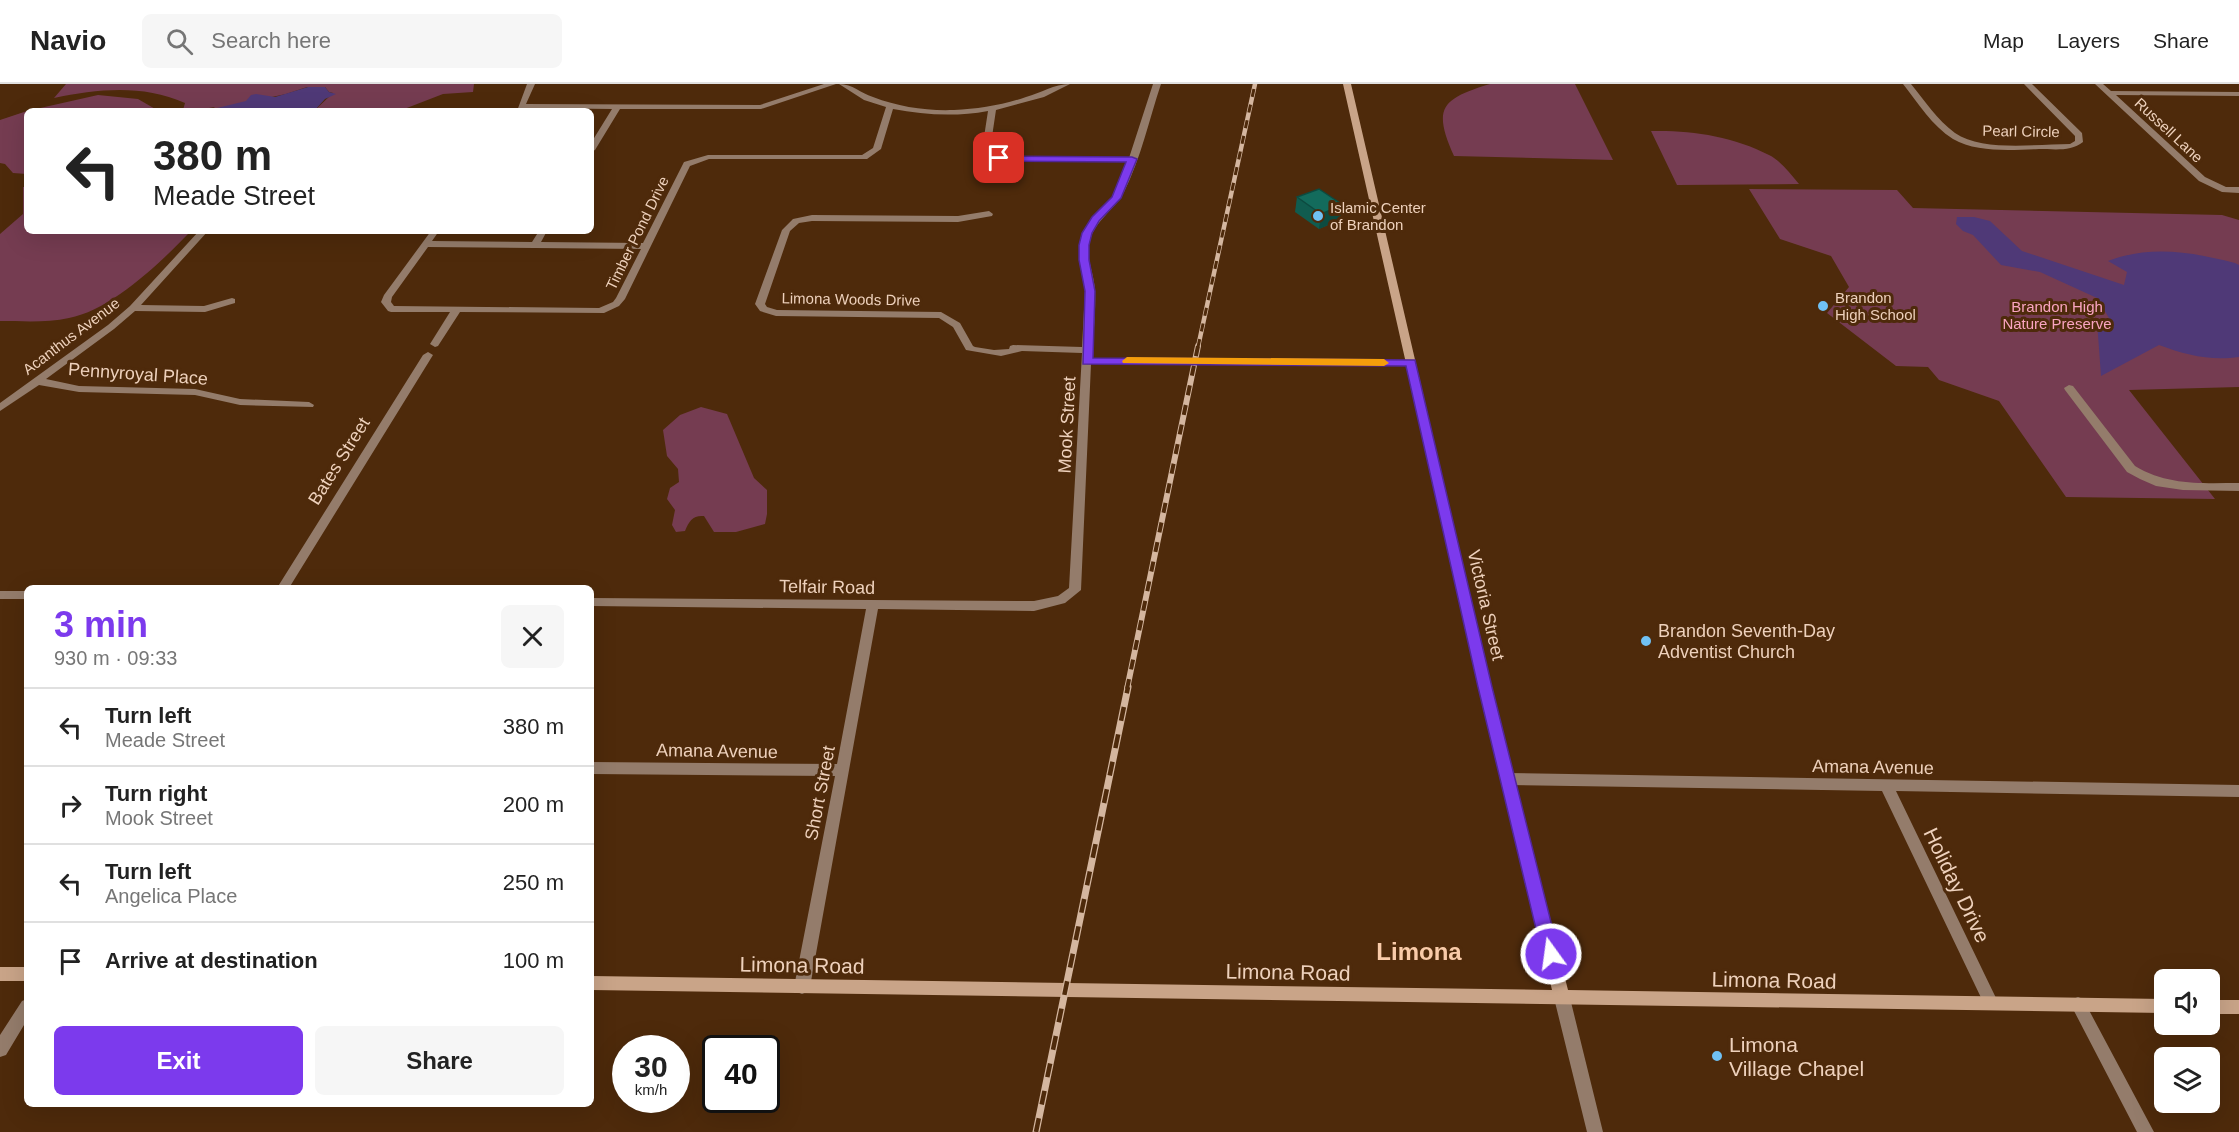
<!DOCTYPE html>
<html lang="en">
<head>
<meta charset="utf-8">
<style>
	body { margin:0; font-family:Arial,sans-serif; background:#f6f6f6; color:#222; height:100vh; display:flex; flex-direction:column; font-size:22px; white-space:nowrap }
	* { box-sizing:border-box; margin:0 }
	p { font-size:20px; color:#767676 }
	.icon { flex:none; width:33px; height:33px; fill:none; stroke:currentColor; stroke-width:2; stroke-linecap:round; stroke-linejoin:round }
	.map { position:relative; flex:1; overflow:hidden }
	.side { position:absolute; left:24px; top:501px; width:570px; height:522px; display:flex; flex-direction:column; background:#fff; border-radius:9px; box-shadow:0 6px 24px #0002 }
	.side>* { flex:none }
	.guide { position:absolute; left:24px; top:24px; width:570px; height:126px; border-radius:9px; box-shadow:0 6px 24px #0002; background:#fff; color:#222; overflow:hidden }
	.controls { position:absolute; left:2154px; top:885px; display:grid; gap:12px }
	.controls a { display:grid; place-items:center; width:66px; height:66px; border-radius:9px; background:#fff; box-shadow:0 6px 24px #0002; font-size:30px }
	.speed { position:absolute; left:612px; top:951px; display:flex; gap:12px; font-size:30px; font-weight:700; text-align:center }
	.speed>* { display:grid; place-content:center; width:78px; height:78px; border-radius:50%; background:#fff; box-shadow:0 6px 24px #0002; line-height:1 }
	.speed small { font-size:15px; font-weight:400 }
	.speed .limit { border:3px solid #111; border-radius:9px; background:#fff; color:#111 }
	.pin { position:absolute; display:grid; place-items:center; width:51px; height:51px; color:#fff; margin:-26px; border-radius:12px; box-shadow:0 3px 9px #0006 }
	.me { position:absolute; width:66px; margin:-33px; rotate:346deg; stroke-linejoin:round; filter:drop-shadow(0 0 4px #0008) }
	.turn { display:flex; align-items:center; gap:21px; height:126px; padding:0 30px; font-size:27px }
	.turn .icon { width:78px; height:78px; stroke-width:2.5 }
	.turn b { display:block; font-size:42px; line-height:51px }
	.round { display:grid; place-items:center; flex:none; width:63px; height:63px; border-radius:9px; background:#f6f6f6 }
	.summary { display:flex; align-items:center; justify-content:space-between; height:102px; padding:0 30px }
	h1 { font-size:36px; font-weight:800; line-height:45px; color:#7c3aed }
	.button { display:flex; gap:12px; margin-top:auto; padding:12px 30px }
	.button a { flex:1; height:69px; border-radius:9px; background:#7c3aed; color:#fff; font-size:24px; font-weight:800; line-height:69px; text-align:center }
	.button a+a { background:#f6f6f6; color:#222 }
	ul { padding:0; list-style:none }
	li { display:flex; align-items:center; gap:18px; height:78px; padding:0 30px; border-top:2px solid #e0e0e0 }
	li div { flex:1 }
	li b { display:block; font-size:22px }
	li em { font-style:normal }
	header { display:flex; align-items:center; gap:36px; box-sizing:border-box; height:84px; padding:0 30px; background:#fff; border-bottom:2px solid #e0e0e0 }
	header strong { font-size:28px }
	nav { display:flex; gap:33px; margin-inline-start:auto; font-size:21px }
	.search { width:420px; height:54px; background:#f6f6f6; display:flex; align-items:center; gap:15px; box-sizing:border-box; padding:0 21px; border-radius:9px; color:#767676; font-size:22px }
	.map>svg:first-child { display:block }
	.green { fill:#753c51 }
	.water { fill:#4f3977 }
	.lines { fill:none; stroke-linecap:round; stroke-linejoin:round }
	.street { fill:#947c6b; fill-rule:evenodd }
	.secondary { fill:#c9a488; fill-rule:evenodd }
	.rail-far2-casing { stroke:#d4b69f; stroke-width:4.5 }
	.rail-far1-casing { stroke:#d4b69f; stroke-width:6 }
	.rail-casing { stroke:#d4b69f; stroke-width:7 }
	.rail-far2 { stroke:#4e2a0b; stroke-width:3; stroke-dasharray:8; stroke-linecap:butt }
	.rail-far1 { stroke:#4e2a0b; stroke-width:4; stroke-dasharray:10; stroke-linecap:butt }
	.rail { stroke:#4e2a0b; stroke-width:4.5; stroke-dasharray:14; stroke-linecap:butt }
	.wall { fill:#105c4f }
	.shaded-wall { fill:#0d4b40 }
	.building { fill:#136b5c; stroke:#0d4b40; stroke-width:1.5 }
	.route { fill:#7c3aed; stroke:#51269a; stroke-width:1.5 }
	.slow { fill:#f59e0b }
	.poi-dot { fill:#70c1f4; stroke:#4e2a0b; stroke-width:2 }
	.labels { text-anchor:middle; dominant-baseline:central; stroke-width:6; stroke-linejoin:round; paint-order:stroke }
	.far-street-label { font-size:15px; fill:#eed1bc; stroke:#4e2a0b }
	.far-poi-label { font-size:15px; fill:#eed1bc; stroke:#4e2a0b; text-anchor:start }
	.far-park-label { font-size:15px; fill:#f9a4c1; stroke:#4e2a0b }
	.street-label { font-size:18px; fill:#eed1bc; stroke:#4e2a0b }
	.poi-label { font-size:18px; fill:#eed1bc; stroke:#4e2a0b; text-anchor:start }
	.near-street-label { font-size:21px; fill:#eed1bc; stroke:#4e2a0b }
	.near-poi-label { font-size:21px; fill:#eed1bc; stroke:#4e2a0b; text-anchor:start }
	.near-neighbourhood-label { font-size:24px; font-weight:bold; fill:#f9cba9; stroke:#4e2a0b }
</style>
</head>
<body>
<header>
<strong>Navio</strong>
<div class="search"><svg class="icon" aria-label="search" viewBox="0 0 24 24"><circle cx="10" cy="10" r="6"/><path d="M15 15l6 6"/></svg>Search here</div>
<nav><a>Map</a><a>Layers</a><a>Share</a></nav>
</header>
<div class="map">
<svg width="2239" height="1048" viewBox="0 0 2239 1048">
	<rect width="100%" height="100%" fill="#4e2a0b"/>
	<path class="green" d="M66 0H474L473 8 443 10 399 27H314L333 9 329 8 325 3H307L286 10 220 24 210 26 215 23 191 27 183 26 185 19C142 0 98 5 54 14Z
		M1490 0H1575L1613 76 1454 72C1433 25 1440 15 1490 0Z
		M98 11 138 15 157 26 27 27Z
		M27 27V90L13 89 5 80 0 79V36Z
		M1651 47C1690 46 1733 52 1769 71 1781 77 1790 89 1799 100L1677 101Z
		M23 103H27V147H191C161 178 112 226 69 234 47 239 22 237 0 237V150L23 130Z
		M1749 105 1897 106 1913 124 2222 131 2239 136V303L2129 306 2215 415 2066 413 1999 317 1939 296 1928 283 1896 282 1827 229 1849 203 1831 172 1780 155Z
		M701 323 727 330 754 394 767 406V430L765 440 736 448H714L704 432C693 431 689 437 685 447L676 448 672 441 675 426 667 415 670 404 679 398 678 385 667 372 663 346 680 331Z"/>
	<path class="water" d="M308 3H325L329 8 336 10 325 15 314 27H205L246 17 251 11 256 10 275 13Z
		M1957 133H1974L1990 137 2022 167 2124 201 2127 188 2108 177C2150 161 2192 168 2235 179L2239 181V273C2210 277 2186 271 2159 261L2101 292 2097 237 2109 234 2097 214 2040 188 2001 181 1973 151 1963 147 1956 140Z"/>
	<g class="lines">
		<path class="street" d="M527 0H535L526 20 760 21 824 0H836L761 25H620L595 66 591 68V59L612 25 525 24 523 27H517Z
			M839 0C853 0 860 9 873 13 899 23 926 27 954 26 978 25 1003 21 1026 13 1041 9 1054 0 1070 0L1044 13 996 26 990 66 995 71 1006 73 1129 74 1153 0H1161C1149 36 1141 74 1124 108 1114 126 1095 137 1090 156 1085 173 1094 189 1095 206 1096 228 1093 253 1092 274L1411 276 1416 279 1411 282 1091 280 1081 506 1065 519 1034 527 878 525 810 903 807 908 802 910 797 908 794 903 835 692 591 690V678L837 680 866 525 591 522V514L1034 517 1058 512 1069 504 1082 269 1022 267 1001 272 966 266 953 243 939 234 776 232 760 227 755 220 782 146 793 135 812 131 958 132 989 127 993 130 992 132 958 138 812 137 799 139 790 147 765 220 767 223 777 226 941 228 960 239 973 262 975 263 994 266 1009 265 1010 262 1013 261 1082 263 1085 207 1080 176 1081 157 1088 141 1113 112 1128 78 1006 77 989 75 982 66 988 27C956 33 924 31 893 25L881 65 867 75H709L690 82 625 215 619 222 604 229 460 228 438 262 435 263 430 260 450 228H391L388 227 381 218 384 211 431 147H439L432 157 532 158 539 147H547L541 158 643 159 684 78 708 71H862L873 64 886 23 864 16ZM428 163 641 165 616 214 613 218 599 224 394 222 391 218 392 213Z
			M1903 0H1911C1925 17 1937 36 1955 49 1982 68 2037 60 2070 60L2075 57V52L2024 0H2032L2082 49 2083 58C2071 68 2053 65 2039 65 2012 66 1977 69 1953 55 1932 42 1918 19 1903 0Z
			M2095 0H2103L2111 7 2239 8V12L2116 11 2205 93 2226 103H2239V109L2222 108 2199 97Z
			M199 147H208L141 221 204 222 232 214 235 215V219L205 228 135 227 114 245 46 295 79 302 195 305 240 315 309 318 314 321 313 323 240 321 195 311 79 308 39 301 0 327V319L108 241 130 222Z
			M428 268 433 271 289 504H277L423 271Z
			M2069 301 2073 302 2135 382C2168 402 2202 399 2239 399V407L2183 406 2156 402 2140 395 2127 388 2065 306 2064 304Z
			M0 507H27V515H0Z
			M1507 689 2239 701V713L1896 707 1996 914 1999 919 1996 924 1991 926 1986 924 1882 707 1507 701 1502 699 1500 695 1502 691Z
			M1562 907 1567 909 1570 914 1603 1048H1587L1554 914 1557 909Z
			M2078 913 2083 915 2154 1048H2137L2073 925 2070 920 2073 915Z
			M27 915V936L6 971 0 973V951L22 917Z"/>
		<path class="secondary" d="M1343 0H1351L1491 603 1568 906 2164 915V929L591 906V892L1552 906 1479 603Z
			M0 883H27V897H0Z
			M2210 916H2239V930H2210Z"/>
		<defs>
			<path id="rail-far2" d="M1198 263 1255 0"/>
			<path id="rail-far1" d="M1127 605 1198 262"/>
			<path id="rail" d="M1036 1048 1128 603"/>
		</defs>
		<use href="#rail-far2" class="rail-far2-casing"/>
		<use href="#rail-far1" class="rail-far1-casing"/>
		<use href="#rail" class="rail-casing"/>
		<use href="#rail-far2" class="rail-far2"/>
		<use href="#rail-far1" class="rail-far1"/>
		<use href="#rail" class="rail"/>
	</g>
	<path class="wall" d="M1297 113 1340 136 1319 145 1295 128Z"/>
	<path class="shaded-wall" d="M1343 121 1340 136 1319 145 1321 130Z"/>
	<path class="building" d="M1319 105 1343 121 1321 130 1297 113Z"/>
	<path class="route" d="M995 72 1132 73 1137 75 1121 114 1099 137 1092 149 1089 161V176L1095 207 1093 274 1415 276 1492 603 1559 870 1557 876 1551 878 1545 876 1542 870 1478 603 1406 282 1083 280 1085 207 1079 176V161L1082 149 1092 133 1112 113 1126 78 999 77 995 76Z"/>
	<path class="slow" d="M1127 273 1384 275 1389 279 1384 282 1123 279 1122 277Z"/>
	<g class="poi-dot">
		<circle cx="1318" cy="132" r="6"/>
		<circle cx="1823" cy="222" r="6"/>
		<circle cx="1646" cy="557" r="6"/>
		<circle cx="1717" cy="972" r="6"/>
	</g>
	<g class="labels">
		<g class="far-street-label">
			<text transform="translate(2169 46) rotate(43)">Russell Lane</text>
			<text transform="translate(2021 47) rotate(1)">Pearl Circle</text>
			<text transform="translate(637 149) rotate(-64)">Timber Pond Drive</text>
			<text transform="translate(851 215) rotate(1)">Limona Woods Drive</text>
			<text transform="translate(71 252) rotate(-37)">Acanthus Avenue</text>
		</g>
		<g class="far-poi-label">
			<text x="1330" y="123">Islamic Center<tspan x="1330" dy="17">of Brandon</tspan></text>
			<text x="1835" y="213">Brandon<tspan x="1835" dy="17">High School</tspan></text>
		</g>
		<g class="far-park-label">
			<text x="2057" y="222">Brandon High<tspan x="2057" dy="17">Nature Preserve</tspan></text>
		</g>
		<g class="street-label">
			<text transform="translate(138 290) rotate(4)">Pennyroyal Place</text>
			<text transform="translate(1067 341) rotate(-87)">Mook Street</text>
			<text transform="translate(339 377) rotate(-58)">Bates Street</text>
			<text transform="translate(827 503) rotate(1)">Telfair Road</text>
			<text transform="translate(1486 521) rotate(77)">Victoria Street</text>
			<text transform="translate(717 667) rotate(1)">Amana Avenue</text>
			<text transform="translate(1873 683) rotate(1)">Amana Avenue</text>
			<text transform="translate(820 709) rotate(-79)">Short Street</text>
		</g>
		<g class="poi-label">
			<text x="1658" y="547">Brandon Seventh-Day<tspan x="1658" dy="21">Adventist Church</tspan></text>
		</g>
		<g class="near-street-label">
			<text transform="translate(1957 801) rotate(64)">Holiday Drive</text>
			<text transform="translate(802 881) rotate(1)">Limona Road</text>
			<text transform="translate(1288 888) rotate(1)">Limona Road</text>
			<text transform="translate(1774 896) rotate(1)">Limona Road</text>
		</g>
		<g class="near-poi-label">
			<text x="1729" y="960">Limona<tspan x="1729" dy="24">Village Chapel</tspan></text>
		</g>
		<g class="near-neighbourhood-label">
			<text x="1419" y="867">Limona</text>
		</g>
	</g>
</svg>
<div class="controls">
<a><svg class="icon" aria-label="sound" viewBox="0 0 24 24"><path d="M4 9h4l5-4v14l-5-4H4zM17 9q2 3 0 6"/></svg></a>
<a><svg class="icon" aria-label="layers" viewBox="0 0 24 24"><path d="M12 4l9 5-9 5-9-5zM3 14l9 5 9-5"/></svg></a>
</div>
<div class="speed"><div>30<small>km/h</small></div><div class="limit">40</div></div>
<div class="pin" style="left:999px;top:74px;background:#d93025"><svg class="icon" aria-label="arrive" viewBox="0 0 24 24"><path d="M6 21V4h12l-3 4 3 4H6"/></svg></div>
<svg class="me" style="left:1551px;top:870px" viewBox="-20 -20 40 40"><circle r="17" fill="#7c3aed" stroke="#fff" stroke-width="3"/><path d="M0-11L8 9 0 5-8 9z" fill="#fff"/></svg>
<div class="guide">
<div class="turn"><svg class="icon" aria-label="left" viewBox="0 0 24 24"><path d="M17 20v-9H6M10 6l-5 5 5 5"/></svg><div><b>380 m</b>Meade Street</div></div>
</div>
<section class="side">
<div class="summary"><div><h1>3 min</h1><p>930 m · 09:33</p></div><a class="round"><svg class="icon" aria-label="close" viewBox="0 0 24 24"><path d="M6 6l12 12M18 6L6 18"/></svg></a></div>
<ul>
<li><svg class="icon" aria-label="left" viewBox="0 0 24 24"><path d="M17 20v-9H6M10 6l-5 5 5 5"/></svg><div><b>Turn left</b><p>Meade Street</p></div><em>380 m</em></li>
<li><svg class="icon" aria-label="right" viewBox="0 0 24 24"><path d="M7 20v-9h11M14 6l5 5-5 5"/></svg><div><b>Turn right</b><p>Mook Street</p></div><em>200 m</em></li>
<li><svg class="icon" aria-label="left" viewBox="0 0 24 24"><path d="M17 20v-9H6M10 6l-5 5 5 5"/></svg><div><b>Turn left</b><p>Angelica Place</p></div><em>250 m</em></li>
<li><svg class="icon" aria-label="arrive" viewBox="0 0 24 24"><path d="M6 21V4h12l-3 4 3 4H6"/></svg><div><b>Arrive at destination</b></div><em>100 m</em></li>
</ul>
<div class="button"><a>Exit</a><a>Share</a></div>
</section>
</div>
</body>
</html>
